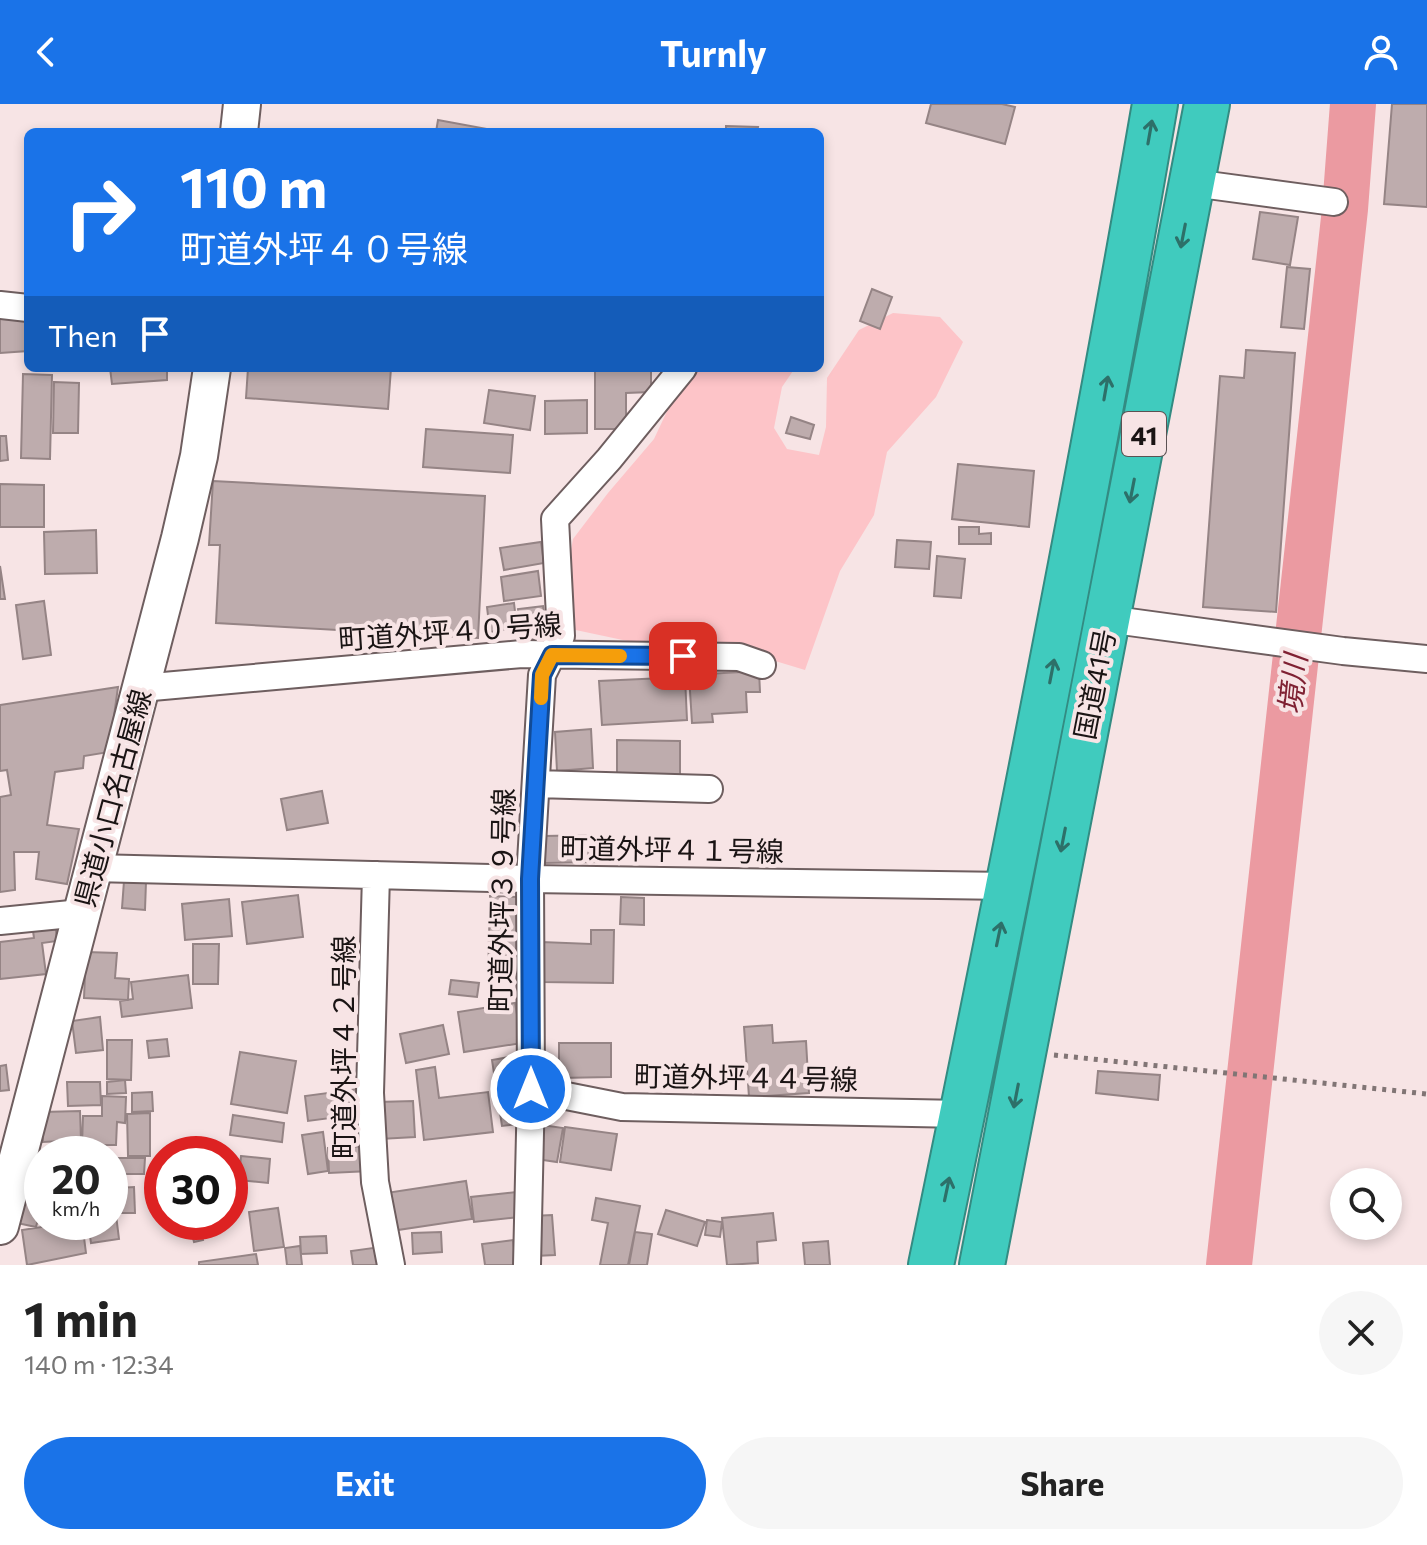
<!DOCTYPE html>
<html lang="en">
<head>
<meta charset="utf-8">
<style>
	body { margin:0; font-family:Commissioner,"Noto Sans JP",sans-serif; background:#f6f6f6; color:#222; height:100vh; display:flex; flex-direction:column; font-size:30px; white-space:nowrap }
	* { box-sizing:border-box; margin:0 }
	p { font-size:26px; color:#767676 }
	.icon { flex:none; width:44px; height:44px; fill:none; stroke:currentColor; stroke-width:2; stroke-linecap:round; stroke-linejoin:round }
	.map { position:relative; height:1161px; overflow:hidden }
	.sheet { display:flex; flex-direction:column; background:#fff; flex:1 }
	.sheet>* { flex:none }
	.guide { position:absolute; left:24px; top:24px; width:800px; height:244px; border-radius:12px; box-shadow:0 4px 12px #0003; background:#1a73e8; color:#fff; overflow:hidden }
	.controls { position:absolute; left:1330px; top:1064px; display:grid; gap:16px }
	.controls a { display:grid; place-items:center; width:72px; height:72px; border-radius:50%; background:#fff; box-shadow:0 4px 12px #0003; font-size:40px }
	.speed { position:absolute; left:24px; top:1032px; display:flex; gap:16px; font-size:40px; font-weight:700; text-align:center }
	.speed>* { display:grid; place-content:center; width:104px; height:104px; border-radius:50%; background:#fff; box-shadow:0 4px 12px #0003; line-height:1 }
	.speed small { font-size:20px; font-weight:400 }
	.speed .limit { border:12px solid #d22; background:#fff; color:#111 }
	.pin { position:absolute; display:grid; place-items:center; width:68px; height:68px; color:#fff; margin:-34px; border-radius:16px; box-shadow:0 4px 12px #0006 }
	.me { position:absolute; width:88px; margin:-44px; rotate:0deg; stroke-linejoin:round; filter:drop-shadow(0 0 6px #0008) }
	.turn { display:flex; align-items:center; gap:28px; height:168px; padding:0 24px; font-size:36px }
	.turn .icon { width:104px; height:104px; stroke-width:2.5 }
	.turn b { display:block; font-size:56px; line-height:68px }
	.then { display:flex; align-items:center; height:76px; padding:0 24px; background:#0003; gap:16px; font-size:30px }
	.round { display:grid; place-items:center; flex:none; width:84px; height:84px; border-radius:42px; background:#f6f6f6 }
	.summary { display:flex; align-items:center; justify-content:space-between; height:136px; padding:0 24px }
	h1 { font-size:48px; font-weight:700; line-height:60px }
	.cta { display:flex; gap:16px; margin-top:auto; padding:16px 24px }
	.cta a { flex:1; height:92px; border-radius:48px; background:#1a73e8; color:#fff; font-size:32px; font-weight:700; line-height:92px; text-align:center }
	.cta a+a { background:#f6f6f6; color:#222 }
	header { display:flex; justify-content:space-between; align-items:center; height:104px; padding:0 24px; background:#1a73e8; color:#fff; font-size:36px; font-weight:700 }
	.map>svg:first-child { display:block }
	.green { fill:#fdc4c8 }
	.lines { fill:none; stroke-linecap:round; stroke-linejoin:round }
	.river { stroke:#eb9aa1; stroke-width:46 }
	.building { fill:#beacad; stroke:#958485; stroke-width:2 }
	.street-casing { stroke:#6e5e5f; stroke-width:30 }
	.secondary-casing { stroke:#6e5e5f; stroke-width:40 }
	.highway-casing { stroke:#338b82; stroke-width:48 }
	.path { stroke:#817575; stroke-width:5; stroke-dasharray:4 6; stroke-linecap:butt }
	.street { stroke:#fff; stroke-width:26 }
	.secondary { stroke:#fff; stroke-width:36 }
	.highway { stroke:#40cbbe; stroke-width:44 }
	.oneway { stroke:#2d7069 }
	.route-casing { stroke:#114b97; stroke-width:20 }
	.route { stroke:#1a73e8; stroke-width:14 }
	.slow { stroke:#f59e0b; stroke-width:14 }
	.labels { text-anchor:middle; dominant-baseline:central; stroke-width:8; stroke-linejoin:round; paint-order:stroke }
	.shield { fill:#f7e4e5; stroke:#5c5253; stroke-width:2 }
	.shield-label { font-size:26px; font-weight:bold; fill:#1a1414 }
	.street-label { font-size:28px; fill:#1a1414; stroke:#f7e4e5 }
	.water-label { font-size:30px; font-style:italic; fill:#7f2133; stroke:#f7e4e5 }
</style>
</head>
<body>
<header><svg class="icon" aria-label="back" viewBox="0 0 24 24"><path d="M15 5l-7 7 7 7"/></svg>Turnly<svg class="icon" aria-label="person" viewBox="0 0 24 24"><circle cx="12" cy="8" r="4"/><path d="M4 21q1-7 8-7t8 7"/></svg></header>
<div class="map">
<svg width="1427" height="1161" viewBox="0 0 1427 1161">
	<rect width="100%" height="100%" fill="#f7e4e5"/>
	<path class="green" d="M893 209 940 213 963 238 936 293 887 348 874 411 840 467 805 566 706 536 651 542 571 525 565 481 573 435 608 389 654 335 676 288 693 264H795L782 283 774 324 787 345 819 351 826 323 827 274 859 226Z"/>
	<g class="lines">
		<path class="river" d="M1229 1161 1345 105 1353 0"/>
	</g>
	<path class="building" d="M931 0H1002L1015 3 1005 40 926 19Z
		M1392 0H1427V103L1384 100Z
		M438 16 498 27V28H436Z
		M726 22 758 23 757 28H726Z
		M1260 108 1298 113 1290 161 1253 155Z
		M1287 163 1310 165 1304 225 1281 223Z
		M872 185 892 193 880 225 860 217Z
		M28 211V247L0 249V213Z
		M1246 246 1295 249 1276 508 1203 503 1220 272 1244 274Z
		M110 264H167V276L112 280Z
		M248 264H391L388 305 246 294Z
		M595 266H651V288L626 289V325H595Z
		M23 270 52 271 50 355 21 354Z
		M54 278 79 279 78 329H53Z
		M489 286 535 292 530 326 484 319Z
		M587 296V329L545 330V297Z
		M791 313 814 321 810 335 786 329Z
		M426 325 513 331 510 369 423 363Z
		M0 332H6L8 356 0 357Z
		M958 360 1034 367 1029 423 952 415Z
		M213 377 485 392 478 534 216 519 220 441H209Z
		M0 380 44 381V423H0Z
		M959 423H979V430L991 429V440H959Z
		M96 426 97 469 45 470 44 428Z
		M897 436 931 438 929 465 895 463Z
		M541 438 544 459 504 466 500 444Z
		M937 452 965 455 961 494 934 492Z
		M0 462 5 495H0Z
		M538 467 541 492 504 497 501 473Z
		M44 497 51 551 23 555 16 501Z
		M514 499 517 524 490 528 487 503Z
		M543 502 547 533 522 537 518 505Z
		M759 567 760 588H746L747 608 712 610 713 618 692 619 689 571Z
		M685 573 687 616 602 621 599 577Z
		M118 583 109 648 84 652 83 664 55 668 47 721 79 725 67 780 36 775 39 748H14L15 786 0 788V693L11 691 7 666 0 667V601Z
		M591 625 593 664 557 667 555 628Z
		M617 636 680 637V672H617Z
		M322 687 328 719 287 726 281 695Z
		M599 731V758L544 759V732Z
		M124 777 146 778 145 806 122 804Z
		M298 791 303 833 247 840 242 798Z
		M490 792 518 793 516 859H503L502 877 488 876Z
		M621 793 644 794V821L620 820Z
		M229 795 232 832 185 836 182 800Z
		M55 818 57 837 42 839 46 870 0 875V838L34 834 32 820Z
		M591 826H614L613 879 542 878V838L591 840Z
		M193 840H219L218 880H193Z
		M86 848 117 849 115 874 129 875 128 896 84 894Z
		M188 871 192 904 122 913 120 897 133 895 131 878Z
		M451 876 479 879 477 893 449 890Z
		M515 899 522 939 464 948 458 908Z
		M100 913 103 946 76 949 72 917Z
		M443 921 449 950 406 959 400 930Z
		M772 921 773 939 806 937 809 989 749 993 744 923Z
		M167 935 169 952 149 954 147 937Z
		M107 936H132L131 976 107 975Z
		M559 939H611V973L559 974Z
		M240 948 296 957 287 1009 231 1000Z
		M515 952 525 1019 502 1022 492 956Z
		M6 961 9 986 0 987V962Z
		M435 963 439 994 488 988 493 1028 424 1036 416 966Z
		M1098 967 1160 971 1158 996 1096 989Z
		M125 976 126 989 107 990V978Z
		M67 978H100L101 1001 68 1002Z
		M365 984 369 1009 308 1017 305 992Z
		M152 988 153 1007 132 1008V989Z
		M102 992 126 993 125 1019 117 1018 116 1041H82L83 1012H102Z
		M413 997 415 1033 380 1035 378 998Z
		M80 1007 81 1036 43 1038 42 1008Z
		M150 1009V1052H128L127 1010Z
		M233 1011 284 1019 282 1038 230 1031Z
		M542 1021 563 1024 557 1058 536 1055Z
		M565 1023 617 1030 611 1066 560 1058Z
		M323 1028 328 1067 308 1070 302 1031Z
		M369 1042 370 1067 329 1069 328 1044Z
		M241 1052 270 1055 268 1079 239 1076Z
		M118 1054H145L144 1070H118Z
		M25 1076 42 1079V1100L36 1123 17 1119Z
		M466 1077 472 1115 391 1127 386 1089Z
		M112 1079 119 1135 91 1139 88 1118H110Z
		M134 1083 135 1109H119L118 1084Z
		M516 1088 519 1113 474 1118 471 1093Z
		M596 1094 640 1102 628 1161H600L608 1119 592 1116Z
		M278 1104 284 1143 254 1147 249 1108Z
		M666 1106 705 1118 697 1142 658 1130Z
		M773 1109 776 1136 757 1138 758 1159 727 1161 722 1114Z
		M552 1111 555 1151 535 1152 532 1112Z
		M707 1116 722 1118 720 1133 705 1131Z
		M74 1118H82L86 1149 27 1161 22 1126Z
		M189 1118H199L203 1136 194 1138Z
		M441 1128 442 1148 413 1150 412 1129Z
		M635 1128 652 1130 647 1161H629Z
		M326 1132 327 1149 301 1150 300 1133Z
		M513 1136 516 1161H485L482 1140Z
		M828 1137 830 1161H805L803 1139Z
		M300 1142 302 1161H287L285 1144Z
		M380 1143 383 1161H353L351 1147Z
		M256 1150 258 1161H199V1158Z"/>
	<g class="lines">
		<defs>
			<path id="street" d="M1193 79 1334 98
				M0 201 28 204
				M1107 515 1343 547 1427 555
				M141 584 522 550 739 553 762 561
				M536 680 709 685
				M93 764 530 775 1009 782
				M376 771 370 989 375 1078 391 1161
				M0 817 81 809
				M531 985 622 1003 962 1010
				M527 1161 531 985 530 775 542 571 561 532 555 415 609 355 683 264"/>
			<path id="secondary" d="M239 28 242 0
				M0 1122 180 434 199 352 212 264"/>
			<path id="highway" d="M931 1161C1011 775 1088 389 1155 0
				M982 1161 1207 0"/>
		</defs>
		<use href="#street" class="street-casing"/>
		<use href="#secondary" class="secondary-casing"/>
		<use href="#highway" class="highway-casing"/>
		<path class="path" d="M1054 951 1427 990"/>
		<use href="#street" class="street"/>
		<use href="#secondary" class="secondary"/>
		<use href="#highway" class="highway"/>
	</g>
	<defs><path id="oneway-shaft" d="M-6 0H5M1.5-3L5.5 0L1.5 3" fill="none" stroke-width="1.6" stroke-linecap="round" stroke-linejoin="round" transform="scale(2)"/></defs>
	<g class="oneway">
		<use href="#oneway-shaft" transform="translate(1150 28) rotate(-80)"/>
		<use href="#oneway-shaft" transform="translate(1183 132) rotate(101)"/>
		<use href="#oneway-shaft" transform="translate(1106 284) rotate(-80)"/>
		<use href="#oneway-shaft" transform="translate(1132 387) rotate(101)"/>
		<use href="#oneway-shaft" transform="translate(1052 567) rotate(-79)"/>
		<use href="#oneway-shaft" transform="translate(1063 736) rotate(101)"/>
		<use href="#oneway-shaft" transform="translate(999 830) rotate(-78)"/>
		<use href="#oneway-shaft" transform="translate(1016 992) rotate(101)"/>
		<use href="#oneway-shaft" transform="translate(947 1085) rotate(-78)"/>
	</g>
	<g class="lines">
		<defs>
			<path id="route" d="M531 985 530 775 542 571 552 551 683 552"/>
		</defs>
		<use href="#route" class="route-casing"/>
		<use href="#route" class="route"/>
		<path class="slow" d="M541 594 542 571 552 551 620 552"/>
	</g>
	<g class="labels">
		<rect class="shield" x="1122" y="308" width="44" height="44" rx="6"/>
		<g class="shield-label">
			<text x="1144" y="330">41</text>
		</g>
		<g class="street-label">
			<text transform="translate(450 527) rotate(-4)">町道外坪４０号線</text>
			<text transform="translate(1094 580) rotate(-79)">国道41号</text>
			<text transform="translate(112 694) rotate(-75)">県道小口名古屋線</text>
			<text transform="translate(672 745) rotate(1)">町道外坪４１号線</text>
			<text transform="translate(501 796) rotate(-89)">町道外坪３９号線</text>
			<text transform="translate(343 943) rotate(-90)">町道外坪４２号線</text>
			<text transform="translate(746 973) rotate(1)">町道外坪４４号線</text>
		</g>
		<g class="water-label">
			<text transform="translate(1291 580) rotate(-84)">境川</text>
		</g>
	</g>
</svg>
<div class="controls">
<a><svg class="icon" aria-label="search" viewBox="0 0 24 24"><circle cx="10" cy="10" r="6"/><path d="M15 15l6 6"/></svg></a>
</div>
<div class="speed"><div>20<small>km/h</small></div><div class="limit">30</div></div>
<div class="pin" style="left:683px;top:552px;background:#d93025"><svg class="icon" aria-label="arrive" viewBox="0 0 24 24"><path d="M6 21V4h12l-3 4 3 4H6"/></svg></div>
<svg class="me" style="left:531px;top:985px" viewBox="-20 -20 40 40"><circle r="17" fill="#1a73e8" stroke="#fff" stroke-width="3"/><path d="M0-11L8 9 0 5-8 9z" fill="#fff"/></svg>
<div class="guide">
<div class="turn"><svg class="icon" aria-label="right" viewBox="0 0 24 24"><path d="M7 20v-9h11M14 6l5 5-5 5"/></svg><div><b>110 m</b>町道外坪４０号線</div></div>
<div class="then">Then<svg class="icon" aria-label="arrive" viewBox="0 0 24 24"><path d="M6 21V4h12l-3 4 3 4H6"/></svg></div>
</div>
</div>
<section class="sheet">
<div class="summary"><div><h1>1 min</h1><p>140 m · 12:34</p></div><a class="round"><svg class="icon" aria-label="close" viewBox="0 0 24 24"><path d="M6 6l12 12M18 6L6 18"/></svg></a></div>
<div class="cta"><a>Exit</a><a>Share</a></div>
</section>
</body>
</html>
